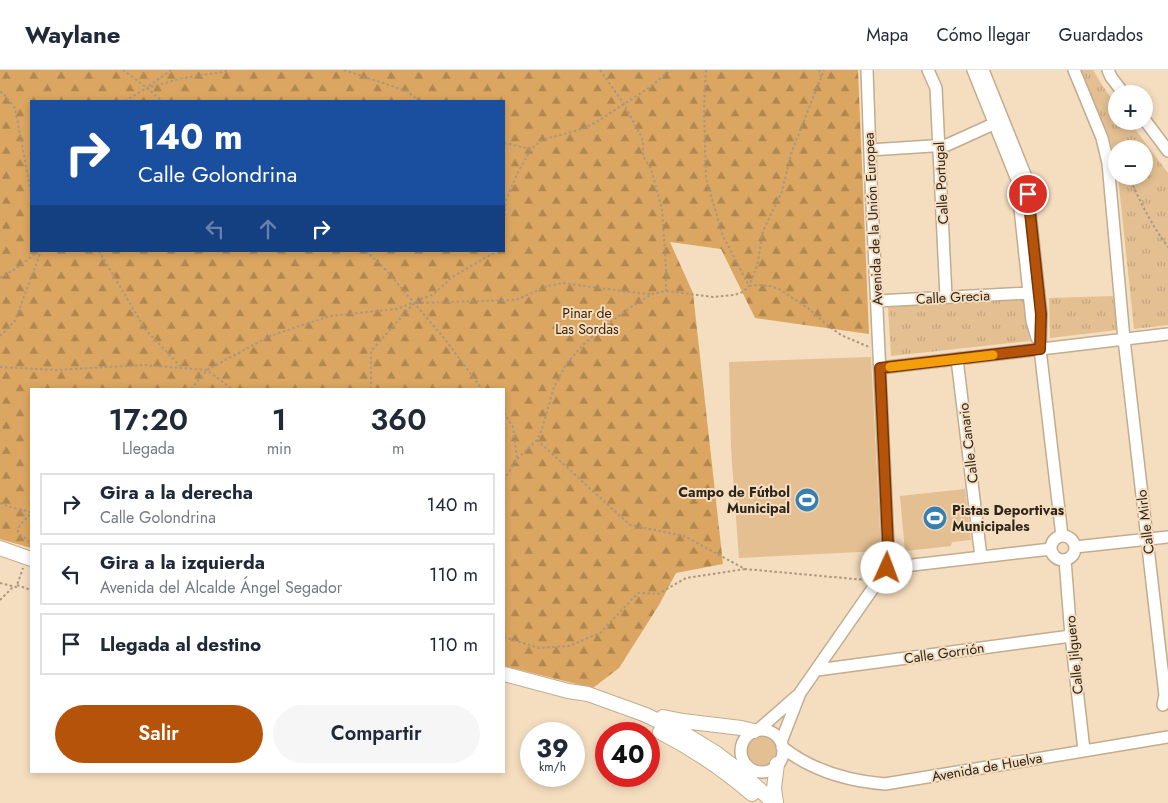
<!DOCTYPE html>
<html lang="es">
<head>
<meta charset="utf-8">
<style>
	body { margin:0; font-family:Jost,sans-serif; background:#f6f6f7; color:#1f2937; height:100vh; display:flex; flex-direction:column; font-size:19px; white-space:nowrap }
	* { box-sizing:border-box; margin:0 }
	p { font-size:16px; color:#747a83 }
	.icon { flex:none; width:28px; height:28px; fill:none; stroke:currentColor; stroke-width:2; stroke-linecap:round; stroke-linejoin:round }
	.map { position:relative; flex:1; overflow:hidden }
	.side { position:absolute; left:30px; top:318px; width:475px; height:385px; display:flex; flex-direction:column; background:#fff; border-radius:0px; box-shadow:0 2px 8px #0003 }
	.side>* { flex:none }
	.guide { position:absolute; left:30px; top:30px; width:475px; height:152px; border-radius:0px; box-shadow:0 2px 8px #0003; background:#1a4fa0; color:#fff; overflow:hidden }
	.tools { position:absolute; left:1108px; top:15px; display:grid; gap:10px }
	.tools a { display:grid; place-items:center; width:45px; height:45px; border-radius:50%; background:#fff; box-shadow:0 2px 8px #0003; font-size:25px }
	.speed { position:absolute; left:520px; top:652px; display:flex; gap:10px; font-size:25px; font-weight:700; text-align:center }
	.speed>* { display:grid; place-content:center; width:65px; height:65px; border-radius:50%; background:#fff; box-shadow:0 2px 8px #0003; line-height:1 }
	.speed small { font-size:12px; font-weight:400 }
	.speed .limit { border:8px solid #d22; background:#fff; color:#111 }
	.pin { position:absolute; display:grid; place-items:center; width:42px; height:42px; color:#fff; margin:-21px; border:2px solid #fff; border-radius:50%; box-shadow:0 1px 5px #0007 }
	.me { position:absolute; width:55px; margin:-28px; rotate:2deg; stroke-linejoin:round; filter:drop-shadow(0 0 4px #0008) }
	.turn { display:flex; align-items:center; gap:18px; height:105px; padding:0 25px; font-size:22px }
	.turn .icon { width:65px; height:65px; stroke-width:2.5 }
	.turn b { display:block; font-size:35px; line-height:42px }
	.lanes { display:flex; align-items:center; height:48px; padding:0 25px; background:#0003; justify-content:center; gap:25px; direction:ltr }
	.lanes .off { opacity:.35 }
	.eta { display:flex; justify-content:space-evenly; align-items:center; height:85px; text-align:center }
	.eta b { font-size:30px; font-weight:600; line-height:35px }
	.primary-button { display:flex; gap:10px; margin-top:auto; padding:10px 25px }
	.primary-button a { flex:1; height:58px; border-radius:30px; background:#b45309; color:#fff; font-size:20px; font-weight:600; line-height:58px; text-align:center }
	.primary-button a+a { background:#f6f6f7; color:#1f2937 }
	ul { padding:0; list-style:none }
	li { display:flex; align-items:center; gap:15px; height:62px; margin:0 10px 8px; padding:0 15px; border:2px solid #e0e1e3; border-radius:0px }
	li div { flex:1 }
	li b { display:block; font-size:19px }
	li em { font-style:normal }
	header { display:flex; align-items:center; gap:30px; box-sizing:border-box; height:70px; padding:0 25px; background:#fff; border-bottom:1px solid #e0e1e3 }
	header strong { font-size:24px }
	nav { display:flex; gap:28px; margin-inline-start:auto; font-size:18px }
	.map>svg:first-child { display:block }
	.green { fill:#e3bf92 }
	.forest { fill:url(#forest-firs); fill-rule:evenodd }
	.park { fill:url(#park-tufts) }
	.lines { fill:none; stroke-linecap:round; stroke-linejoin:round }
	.minor-casing { stroke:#c2ac8f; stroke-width:14 }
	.major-casing { stroke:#c2ac8f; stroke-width:16 }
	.path { stroke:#aa9781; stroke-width:2; stroke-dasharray:2.5 2.5; stroke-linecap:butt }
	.minor { stroke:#fff; stroke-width:11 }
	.major { stroke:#fff; stroke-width:14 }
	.route-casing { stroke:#753606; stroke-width:12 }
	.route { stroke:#b45309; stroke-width:9 }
	.slow { stroke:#f59e0b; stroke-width:9 }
	.labels { text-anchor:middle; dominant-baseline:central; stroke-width:4; stroke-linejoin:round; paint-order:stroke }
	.street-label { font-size:14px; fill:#2f261b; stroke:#f5ddbf }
	.park-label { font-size:14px; fill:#3a2405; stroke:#f5ddbf }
	.poi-label { font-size:14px; font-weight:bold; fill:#2f261b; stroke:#f5ddbf; text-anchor:end }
</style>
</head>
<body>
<header>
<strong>Waylane</strong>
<nav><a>Mapa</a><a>Cómo llegar</a><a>Guardados</a></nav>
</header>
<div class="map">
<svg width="1168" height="733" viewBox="0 0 1168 733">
	<defs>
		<pattern id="forest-firs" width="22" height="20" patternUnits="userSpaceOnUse" patternTransform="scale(1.25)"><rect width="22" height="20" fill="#dba661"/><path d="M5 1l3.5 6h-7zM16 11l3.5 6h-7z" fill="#b2874f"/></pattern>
		<pattern id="park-tufts" width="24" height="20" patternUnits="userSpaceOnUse" patternTransform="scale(1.25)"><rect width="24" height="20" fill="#e3bf92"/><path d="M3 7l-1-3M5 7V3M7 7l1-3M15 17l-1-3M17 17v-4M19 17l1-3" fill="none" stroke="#c3a47d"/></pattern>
	</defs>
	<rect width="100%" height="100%" fill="#f5ddbf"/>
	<path class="green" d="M871 287 881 481 739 488 731 379 729 292Z
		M965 419 971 470 952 472 951 476 905 481 900 426Z
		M747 680a15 15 0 1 1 30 0a15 15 0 1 1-30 0Z"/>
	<path class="forest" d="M0 0H858L869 264 755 248 721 179 670 172 693 223 723 494 676 503 659 535 619 598 593 618 504 596V319H31V478L0 469ZM31 31H504V181H31Z"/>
	<path class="park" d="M1081 0H1093L1102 15 1116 35V51H1129L1168 103V255L1134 259 1118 106H1144V79H1116V96L1110 70Z
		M1113 226 1117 260 1050 268 1049 228Z
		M1023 229 1030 271 891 286 888 236Z"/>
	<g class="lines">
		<defs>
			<path id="minor" d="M867 0 871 112 888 475 887 498
				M928 0 936 18 946 227
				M973 0 1017 110 1032 251 1037 268
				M983 0 1026 107 1041 244 1040 279 1062 466
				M1074 0 1102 68 1108 93 1124 269 1165 625 1163 635
				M1108 0 1111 7 1124 24
				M1144 49 1168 81
				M870 80 947 75 1000 51
				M877 231 1029 223
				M957 289 981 487
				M880 298 1168 264
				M1051 478a12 12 0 1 1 24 0a12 12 0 1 1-24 0Z
				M1075 477 1168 467
				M1065 490 1071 566 1084 680
				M817 600 1071 566
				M758 660 797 626
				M741 681a21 21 0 1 1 42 0a21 21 0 1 1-42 0Z
				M781 672 800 623 887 498 1051 479
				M782 677C811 700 848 711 885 714L1168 667"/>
			<path id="major" d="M0 478 31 489
				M504 604 568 621 588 624 646 645 685 664 716 683 741 702 774 733
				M663 647 683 651 741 658 754 661
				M660 662C693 679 723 699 752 724
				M776 733 774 718 777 694"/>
		</defs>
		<use href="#minor" class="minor-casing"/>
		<use href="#major" class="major-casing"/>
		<path class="path" d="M123 0 147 18 162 31
			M344 0 407 21 419 31
			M600 0 624 34 640 64 643 71V86L651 99 662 139 666 198V221
			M706 0 704 38 706 109 723 166 749 216 760 215 770 216 779 219 809 239 827 255 841 265 869 277
			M819 0 821 7
			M149 16 171 0
			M0 22 3 23 15 38 31 122
			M125 31 147 18 183 8 223 2 227 0
			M504 73 531 79
			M1129 106C1140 132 1151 154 1168 177
			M504 156 506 130 517 104 531 79 542 70 585 58 601 49 650 17 671 0
			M99 181 145 259 182 298
			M366 181 386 200 444 268 482 319
			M0 208 20 196 38 181
			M416 231 434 224 452 207 494 183 495 181
			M0 266 15 251 41 181
			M0 297 56 300 144 295 207 300 232 319
			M191 319 207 300 270 266 330 246 397 239 412 233
			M371 319V281L414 233 516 230 547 216 563 213 629 222 652 224
			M504 343 513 357 517 389
			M537 370 630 455 684 466 745 499 866 510
			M504 410 517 389 537 370 542 359 554 317 567 293 584 274 605 256 634 235 652 224 666 221 713 227 734 225 743 222 749 216 757 196 763 161 782 121 792 81 824 0
			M0 433 10 437 31 442
			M21 439 25 449
			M31 477C30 463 2 469 31 444
			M0 513 16 517 17 515 23 498
			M17 515 31 520
			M0 530 13 517
			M504 567 539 578 569 576 600 563 638 523 658 524 686 508 745 499"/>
		<use href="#minor" class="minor"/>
		<use href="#major" class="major"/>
	</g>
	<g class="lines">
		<defs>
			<path id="route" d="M887 498 888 475 880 298 1040 279 1041 244 1028 124"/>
		</defs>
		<use href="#route" class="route-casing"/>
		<use href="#route" class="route"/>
		<path class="slow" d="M890 297 993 285"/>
	</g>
	<defs>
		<symbol id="stadium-disc" viewBox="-11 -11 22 22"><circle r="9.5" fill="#377fb3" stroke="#f5ddbf"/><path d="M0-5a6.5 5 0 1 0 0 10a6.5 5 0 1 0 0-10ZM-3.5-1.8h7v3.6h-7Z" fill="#fff"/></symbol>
	</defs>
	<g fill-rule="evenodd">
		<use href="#stadium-disc" x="793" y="416" width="28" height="28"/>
		<use href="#stadium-disc" x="921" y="434" width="28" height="28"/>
	</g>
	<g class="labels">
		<g class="street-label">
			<text transform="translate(941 113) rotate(-93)">Calle Portugal</text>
			<text transform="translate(873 149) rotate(-93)">Avenida de la Unión Europea</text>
			<text transform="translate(953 227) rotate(-3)">Calle Grecia</text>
			<text transform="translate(968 373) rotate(-97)">Calle Canario</text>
			<text transform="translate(1145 452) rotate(-97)">Calle Mirlo</text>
			<text transform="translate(944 583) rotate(-8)">Calle Gorrión</text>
			<text transform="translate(1074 585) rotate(-96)">Calle Jilguero</text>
			<text transform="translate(987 697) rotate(-10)">Avenida de Huelva</text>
		</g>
		<g class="park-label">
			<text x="587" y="243">Pinar de<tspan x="587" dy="16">Las Sordas</tspan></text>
		</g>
		<g class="poi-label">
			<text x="790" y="422">Campo de Fútbol<tspan x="790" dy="16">Municipal</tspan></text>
			<text x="952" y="440" text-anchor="start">Pistas Deportivas<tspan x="952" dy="16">Municipales</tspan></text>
		</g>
	</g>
</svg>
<div class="tools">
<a>+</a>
<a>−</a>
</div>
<div class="speed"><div>39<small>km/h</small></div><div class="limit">40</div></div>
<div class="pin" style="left:1028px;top:124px;background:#d93025"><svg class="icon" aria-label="arrive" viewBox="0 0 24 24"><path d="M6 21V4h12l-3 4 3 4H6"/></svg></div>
<svg class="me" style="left:887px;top:498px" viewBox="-20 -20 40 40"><circle r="19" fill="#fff"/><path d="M0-13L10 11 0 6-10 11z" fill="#b45309"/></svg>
<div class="guide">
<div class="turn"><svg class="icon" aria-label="right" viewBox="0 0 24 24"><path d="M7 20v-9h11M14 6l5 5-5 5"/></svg><div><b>140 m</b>Calle Golondrina</div></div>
<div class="lanes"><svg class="icon off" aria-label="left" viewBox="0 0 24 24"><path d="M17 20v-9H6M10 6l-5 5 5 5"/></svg><svg class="icon off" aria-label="ahead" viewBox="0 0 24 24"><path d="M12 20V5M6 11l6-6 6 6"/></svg><svg class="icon" aria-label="right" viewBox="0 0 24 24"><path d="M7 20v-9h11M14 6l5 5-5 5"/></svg></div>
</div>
<section class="side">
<div class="eta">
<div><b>17:20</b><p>Llegada</p></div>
<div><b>1</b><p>min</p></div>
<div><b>360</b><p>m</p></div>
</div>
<ul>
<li><svg class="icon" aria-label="right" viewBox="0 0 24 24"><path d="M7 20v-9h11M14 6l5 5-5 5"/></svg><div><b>Gira a la derecha</b><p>Calle Golondrina</p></div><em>140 m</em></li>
<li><svg class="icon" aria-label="left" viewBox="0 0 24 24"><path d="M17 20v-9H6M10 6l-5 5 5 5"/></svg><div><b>Gira a la izquierda</b><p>Avenida del Alcalde Ángel Segador</p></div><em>110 m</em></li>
<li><svg class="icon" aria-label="arrive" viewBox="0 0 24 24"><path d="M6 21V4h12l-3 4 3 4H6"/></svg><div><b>Llegada al destino</b></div><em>110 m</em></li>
</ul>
<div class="primary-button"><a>Salir</a><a>Compartir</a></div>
</section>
</div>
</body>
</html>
